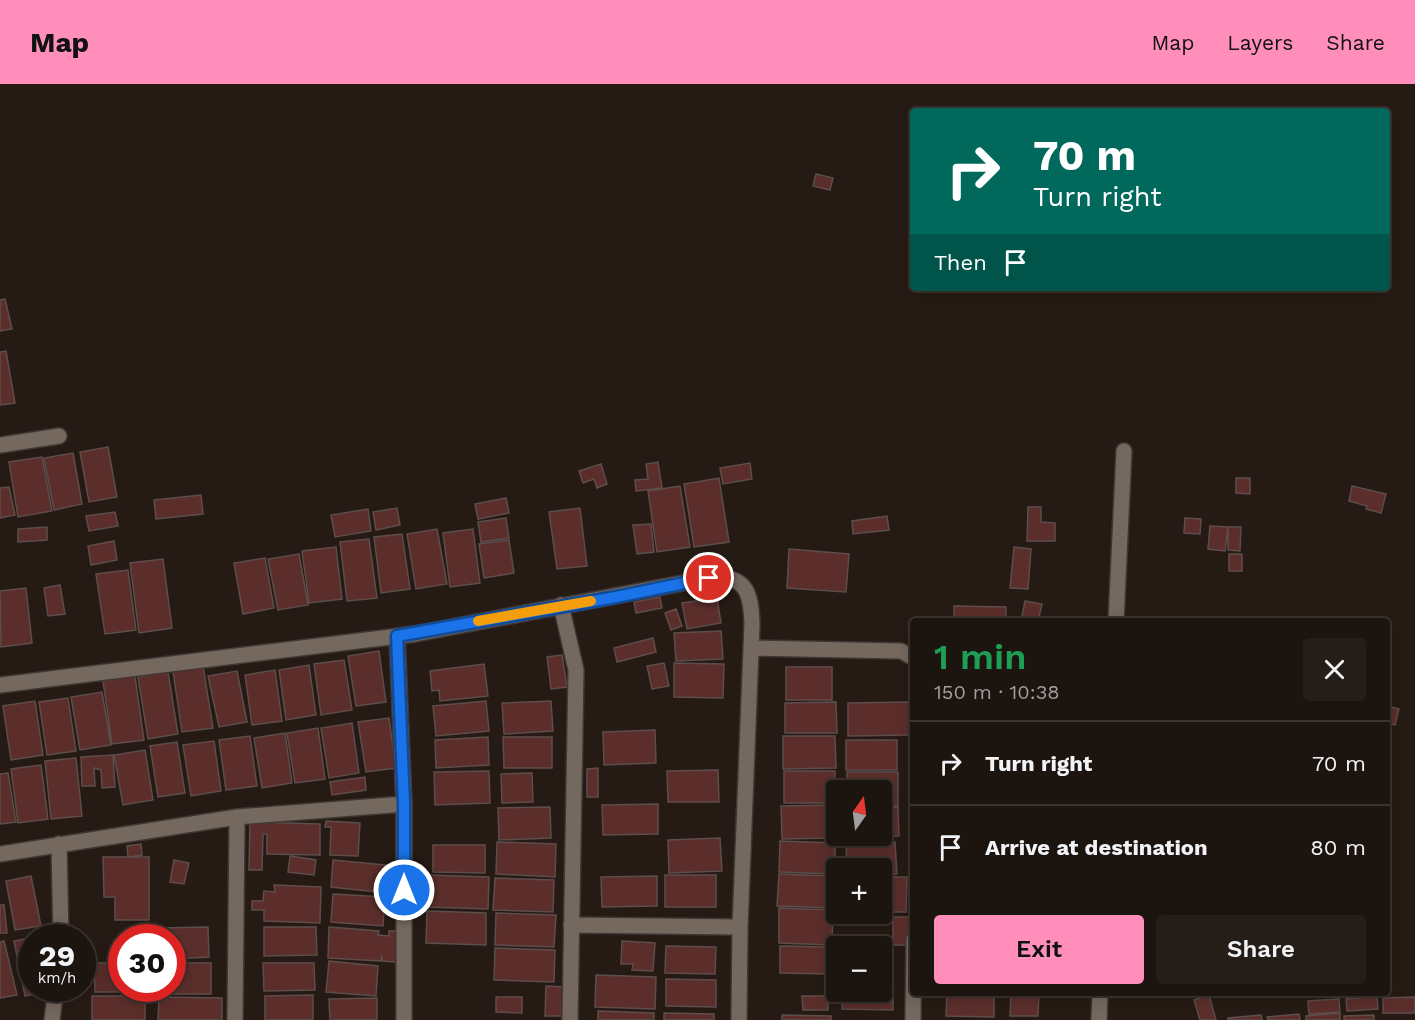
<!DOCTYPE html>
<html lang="en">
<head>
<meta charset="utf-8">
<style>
	body { margin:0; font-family:"Work Sans",sans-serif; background:#251d18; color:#f1f3f6; height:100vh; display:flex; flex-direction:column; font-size:22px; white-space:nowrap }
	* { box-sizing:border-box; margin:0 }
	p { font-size:20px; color:#a09e9e }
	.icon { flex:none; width:33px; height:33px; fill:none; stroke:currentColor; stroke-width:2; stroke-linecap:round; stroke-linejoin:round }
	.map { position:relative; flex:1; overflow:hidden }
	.drawer { position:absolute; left:910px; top:534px; width:480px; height:378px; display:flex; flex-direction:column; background:#1c140f; border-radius:6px; box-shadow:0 3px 15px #0003,0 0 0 2px #3a332f }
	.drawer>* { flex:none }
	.hud { position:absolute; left:910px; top:24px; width:480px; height:183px; border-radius:6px; box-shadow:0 3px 15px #0003,0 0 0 2px #3a332f; background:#00695c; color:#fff; overflow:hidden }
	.needle { width:39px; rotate:14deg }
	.fabs { position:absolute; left:826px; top:696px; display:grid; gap:12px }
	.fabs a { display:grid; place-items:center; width:66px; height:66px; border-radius:6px; background:#1c140f; box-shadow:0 3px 15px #0003,0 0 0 2px #3a332f; font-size:30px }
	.speed { position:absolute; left:18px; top:840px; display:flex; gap:12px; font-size:30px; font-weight:700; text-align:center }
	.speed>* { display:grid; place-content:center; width:78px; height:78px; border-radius:50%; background:#1c140f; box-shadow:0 3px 15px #0003,0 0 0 2px #3a332f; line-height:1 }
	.speed small { font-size:15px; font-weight:400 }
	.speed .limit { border:9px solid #d22; background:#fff; color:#111 }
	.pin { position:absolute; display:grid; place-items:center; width:51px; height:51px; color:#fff; margin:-26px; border:3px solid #fff; border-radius:50%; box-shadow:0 2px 6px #0007 }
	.me { position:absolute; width:66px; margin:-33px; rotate:0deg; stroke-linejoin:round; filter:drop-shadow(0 0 4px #0008) }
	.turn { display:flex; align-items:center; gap:21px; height:126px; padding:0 24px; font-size:27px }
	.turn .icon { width:78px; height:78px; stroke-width:2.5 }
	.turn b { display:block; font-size:42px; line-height:51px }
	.then { display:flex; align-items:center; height:57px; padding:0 24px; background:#0003; gap:12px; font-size:22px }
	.round { display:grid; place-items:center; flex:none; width:63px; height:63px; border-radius:6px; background:#251d18 }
	.head { display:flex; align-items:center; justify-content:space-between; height:102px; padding:0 24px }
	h1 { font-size:36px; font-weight:600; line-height:45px; color:#1e9e55 }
	.button { display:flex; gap:12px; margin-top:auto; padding:12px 24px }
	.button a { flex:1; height:69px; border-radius:6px; background:#ff8eba; color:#111; font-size:24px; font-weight:600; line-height:69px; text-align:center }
	.button a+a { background:#251d18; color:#f1f3f6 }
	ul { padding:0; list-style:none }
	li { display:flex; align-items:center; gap:18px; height:84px; padding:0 24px; border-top:2px solid #3a332f }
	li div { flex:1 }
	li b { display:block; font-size:22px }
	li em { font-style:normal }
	header { display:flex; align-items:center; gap:36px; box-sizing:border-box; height:84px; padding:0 30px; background:#ff8eba; color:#111 }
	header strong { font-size:28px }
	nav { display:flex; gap:33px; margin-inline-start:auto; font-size:21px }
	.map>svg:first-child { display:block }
	.building { fill:#5b2e2b; stroke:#5d4d4b; stroke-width:1.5 }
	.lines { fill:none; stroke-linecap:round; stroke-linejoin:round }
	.minor-casing { stroke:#3f3733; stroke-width:18 }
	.minor { stroke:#75685f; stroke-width:15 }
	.route-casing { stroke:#114b97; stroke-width:15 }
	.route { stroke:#1a73e8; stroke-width:10 }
	.slow { stroke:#f59e0b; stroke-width:10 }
</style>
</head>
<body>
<header>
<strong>Map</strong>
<nav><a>Map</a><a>Layers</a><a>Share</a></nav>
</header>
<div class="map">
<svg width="1415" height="936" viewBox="0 0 1415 936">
	<rect width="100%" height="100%" fill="#261b14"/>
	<path class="building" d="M816 90 833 94 830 106 813 102Z
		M5 215 12 245 0 247V216Z
		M6 267 15 319 0 321V268Z
		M108 363 117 413 89 418 80 368Z
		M73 369 82 420 54 426 44 374Z
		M42 373 52 427 18 433 9 378Z
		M658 378 662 404 636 407 635 396 648 395 646 380Z
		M750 379 752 395 723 400 720 384Z
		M601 380 607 400 597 404 594 395 583 399 579 387Z
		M719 394 729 458 694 463 684 400Z
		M1236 394H1250V410L1236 409Z
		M680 402 690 463 657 468 648 407Z
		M1352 402 1386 410 1381 429 1366 425 1367 422 1349 417Z
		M9 403 15 431 0 434V404Z
		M201 411 203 430 156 435 154 416Z
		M506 414 509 429 478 435 475 420Z
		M1028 423H1041V438L1055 439V457H1027Z
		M397 424 400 441 376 446 373 428Z
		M580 424 587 482 557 485 549 428Z
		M368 425 371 447 335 453 331 431Z
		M115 428 118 442 89 447 86 432Z
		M887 432 889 446 853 450 852 437Z
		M506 434 509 454 481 458 478 438Z
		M1185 434 1201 435 1200 450 1184 449Z
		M651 440 654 468 637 470 633 441Z
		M1210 442 1228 443 1225 467 1208 465Z
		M47 443V456L18 458V445Z
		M1228 443H1241L1240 467 1228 466Z
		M437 445 447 500 416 505 407 450Z
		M473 445 480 499 450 503 443 449Z
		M402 450 410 505 381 509 374 453Z
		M369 455 377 514 347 517 340 458Z
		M509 456 514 489 484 494 479 460Z
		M114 457 117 476 91 481 88 462Z
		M336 463 342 515 309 519 302 467Z
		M1014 463 1031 465 1028 505 1010 504Z
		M789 465 849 470 846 508 787 504Z
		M299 470 308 521 278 526 268 475Z
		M1229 470H1242V487H1229Z
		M265 474 274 524 243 530 234 479Z
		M163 475 172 544 139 549 130 479Z
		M128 486 136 546 105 550 96 490Z
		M60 501 65 530 48 532 44 504Z
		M26 504 32 559 1 563 0 507Z
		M660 513 662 524 636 529 634 518Z
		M717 514 721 539 687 545 682 519Z
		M1025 517 1042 520 1038 537H1021Z
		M954 522 1006 523V537H954Z
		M676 525 682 542 671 546 665 529Z
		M721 547 723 575 676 577 674 549Z
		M653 554 656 568 617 578 614 564Z
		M379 567 386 618 356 622 348 572Z
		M562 571 567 603 551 605 547 573Z
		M344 576 352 626 321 631 314 580Z
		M664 579 669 602 652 605 647 582Z
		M674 579 724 580 723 614 674 613Z
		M484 580 488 612 440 617 439 606 432 607 430 587Z
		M309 581 316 631 286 636 279 586Z
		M203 582 213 644 182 648 173 587Z
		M786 583H832V616H786Z
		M275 586 282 637 252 641 245 591Z
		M237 587 247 638 219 643 208 592Z
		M168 588 178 650 148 655 138 593Z
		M135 592 144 656 112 660 103 597Z
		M102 608 111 661 80 666 71 613Z
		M68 614 76 667 47 671 39 618Z
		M35 617 43 671 11 676 3 622Z
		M486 617 489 647 436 652 433 622Z
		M551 617 553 647 504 650 502 619Z
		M836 618 837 649H785V619Z
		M910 618V651L848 652V619Z
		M1388 622 1399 625 1395 641 1388 639Z
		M389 634 396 684 366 688 358 638Z
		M352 639 359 689 329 694 321 644Z
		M318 644 325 695 295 699 287 649Z
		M655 646 656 679 604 681 603 648Z
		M285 649 292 699 262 704 254 654Z
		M250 652 257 702 226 706 219 656Z
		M783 652H835L836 684 783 685Z
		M488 653 489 681 436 684 435 656Z
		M503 653H552V684H504Z
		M846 656H897V686H846Z
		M214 657 221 707 191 712 183 661Z
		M177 658 185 709 158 713 150 662Z
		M145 666 153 716 123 721 114 671Z
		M113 671 115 703 102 704 101 686 94 684 95 702H82L81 673Z
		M76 674 82 732 51 735 45 677Z
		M41 681 48 735 18 739 11 685Z
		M598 684V713H587V685Z
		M718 686 719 718H668L667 687Z
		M489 687 490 719 435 721 434 688Z
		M784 687H835V719H784Z
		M847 688H898V722H882V706H847Z
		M8 689 16 738 0 740V690Z
		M532 689 533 718 502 719 501 690Z
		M365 693 366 706 332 711 330 698Z
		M658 720V750L603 751 602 721Z
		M832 721V754L782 755 781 722Z
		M550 723 551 754 499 756 498 724Z
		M898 723 899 752 848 754V752H882V724Z
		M326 737 360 739 358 772 330 771 331 743H325Z
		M250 738 320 740V771L267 770V750H263L262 786H249Z
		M720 754 722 787 669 789 668 756Z
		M780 757 835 759V790L779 788Z
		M497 758 556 760 555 793 496 790Z
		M895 758 897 790 882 791V784H847L846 760Z
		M141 760 142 771 128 773 127 762Z
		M433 761H485V789L433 788Z
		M290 772 316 776 314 791 288 788Z
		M103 773H149V836H115V813H104Z
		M174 776 189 779 184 800 170 798Z
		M333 776 385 781 384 798H378L377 808 331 803Z
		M779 790 835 792 834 824 777 822Z
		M429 791 489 793 488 825 428 823Z
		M665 791H716V823H665Z
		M31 792 41 842 15 846 6 797Z
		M657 792V822L602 823 601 793Z
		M882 793H907L906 828H882Z
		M495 794 554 796 553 828 493 826Z
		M274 801 321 803 320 839 264 837V826H252V817H263L264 807 275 808Z
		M333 810 385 813 383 842 331 838Z
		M0 821H4L7 849H0Z
		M779 824 833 826 832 861 779 859Z
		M427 827 486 829V861L426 859Z
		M496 829 556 831 554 863 495 861Z
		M893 833H909L911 861H893Z
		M208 843 209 873 172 875V854H158L157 844Z
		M264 843H316L317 871 264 872Z
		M329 843 379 847 378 851 389 852V847H398L396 878 382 877V871L381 877 328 874Z
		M39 852V854H32V904H50V907L25 912 14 857Z
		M4 857 17 911 0 914V858Z
		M622 857 655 859 653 887 632 886 633 880H621Z
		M666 862 716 863 715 890 665 889Z
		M780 862 830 863V890L780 889Z
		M495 864 555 866 554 898 494 896Z
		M329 877 378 882 376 912 326 908Z
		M94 879H122V904H145V908H95Z
		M172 879H211V910H159V904H172Z
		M263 879H314L315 906 264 907Z
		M596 891 656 893 655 925 595 923Z
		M666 895 716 896V923L666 922Z
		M882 898H893V926L842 925 843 908H882Z
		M546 902 565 903 563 932H545Z
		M947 909H994V933L946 932Z
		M1011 909H1039L1038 932H1010Z
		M313 911V936H265V912Z
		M1209 911 1216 936H1200L1194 916Z
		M92 912H145V936H92Z
		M802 912H828V926H803Z
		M1377 912 1378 925 1347 927 1346 915Z
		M159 913 222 914V936H158Z
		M496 913H522V929L496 928Z
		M1415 913V929H1383V914Z
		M377 914V936H330L329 915Z
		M1339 915 1340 928 1309 930 1308 917Z
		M598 927 654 929V936H598Z
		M664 929 714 930V936H664Z
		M1340 929V936H1306V932Z
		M1299 930 1300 936H1268L1267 933Z
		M782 931 831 932V936H782Z
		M1261 931 1262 936H1228V934Z
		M1374 931V936H1344V932Z"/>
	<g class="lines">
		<defs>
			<path id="minor" d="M0 361 59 352
				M561 521 576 586 570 936
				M1116 537 1124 367
				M397 552 404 720V936
				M751 564 901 567 914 574
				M0 601 415 550 709 494C746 490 751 508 752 540L740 843 739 936
				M59 760 61 854
				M0 770 237 733 404 720
				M571 841 740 843
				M52 936 56 904
				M235 936 237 733
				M913 936 914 855
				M1099 936 1100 909"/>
		</defs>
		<use href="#minor" class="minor-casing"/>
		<use href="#minor" class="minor"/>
	</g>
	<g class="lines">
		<defs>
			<path id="route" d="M404 806V720L397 552 616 513 709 494"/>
		</defs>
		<use href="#route" class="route-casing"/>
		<use href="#route" class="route"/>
		<path class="slow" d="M478 537 591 517"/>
	</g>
</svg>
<div class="fabs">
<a><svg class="needle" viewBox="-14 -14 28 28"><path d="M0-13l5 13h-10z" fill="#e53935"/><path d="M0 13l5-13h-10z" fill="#a09e9e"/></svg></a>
<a>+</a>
<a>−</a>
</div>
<div class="speed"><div>29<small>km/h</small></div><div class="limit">30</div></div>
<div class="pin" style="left:709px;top:494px;background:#d93025"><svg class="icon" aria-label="arrive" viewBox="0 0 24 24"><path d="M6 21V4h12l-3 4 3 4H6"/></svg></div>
<svg class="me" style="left:404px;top:806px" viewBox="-20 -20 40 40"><circle r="17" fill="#1a73e8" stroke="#fff" stroke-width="3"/><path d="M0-11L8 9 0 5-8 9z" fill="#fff"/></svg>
<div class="hud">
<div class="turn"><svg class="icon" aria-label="right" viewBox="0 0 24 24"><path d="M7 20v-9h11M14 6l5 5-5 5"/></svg><div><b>70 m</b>Turn right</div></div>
<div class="then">Then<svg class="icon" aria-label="arrive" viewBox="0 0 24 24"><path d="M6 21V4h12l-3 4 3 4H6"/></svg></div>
</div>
<section class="drawer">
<div class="head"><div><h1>1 min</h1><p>150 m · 10:38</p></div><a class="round"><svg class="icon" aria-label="close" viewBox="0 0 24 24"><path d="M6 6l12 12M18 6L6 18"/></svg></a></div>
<ul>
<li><svg class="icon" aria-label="right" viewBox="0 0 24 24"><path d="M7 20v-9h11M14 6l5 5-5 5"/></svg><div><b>Turn right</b></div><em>70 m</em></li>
<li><svg class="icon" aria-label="arrive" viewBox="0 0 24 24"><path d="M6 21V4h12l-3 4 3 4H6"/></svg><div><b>Arrive at destination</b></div><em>80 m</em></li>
</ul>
<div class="button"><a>Exit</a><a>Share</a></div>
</section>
</div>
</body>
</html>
